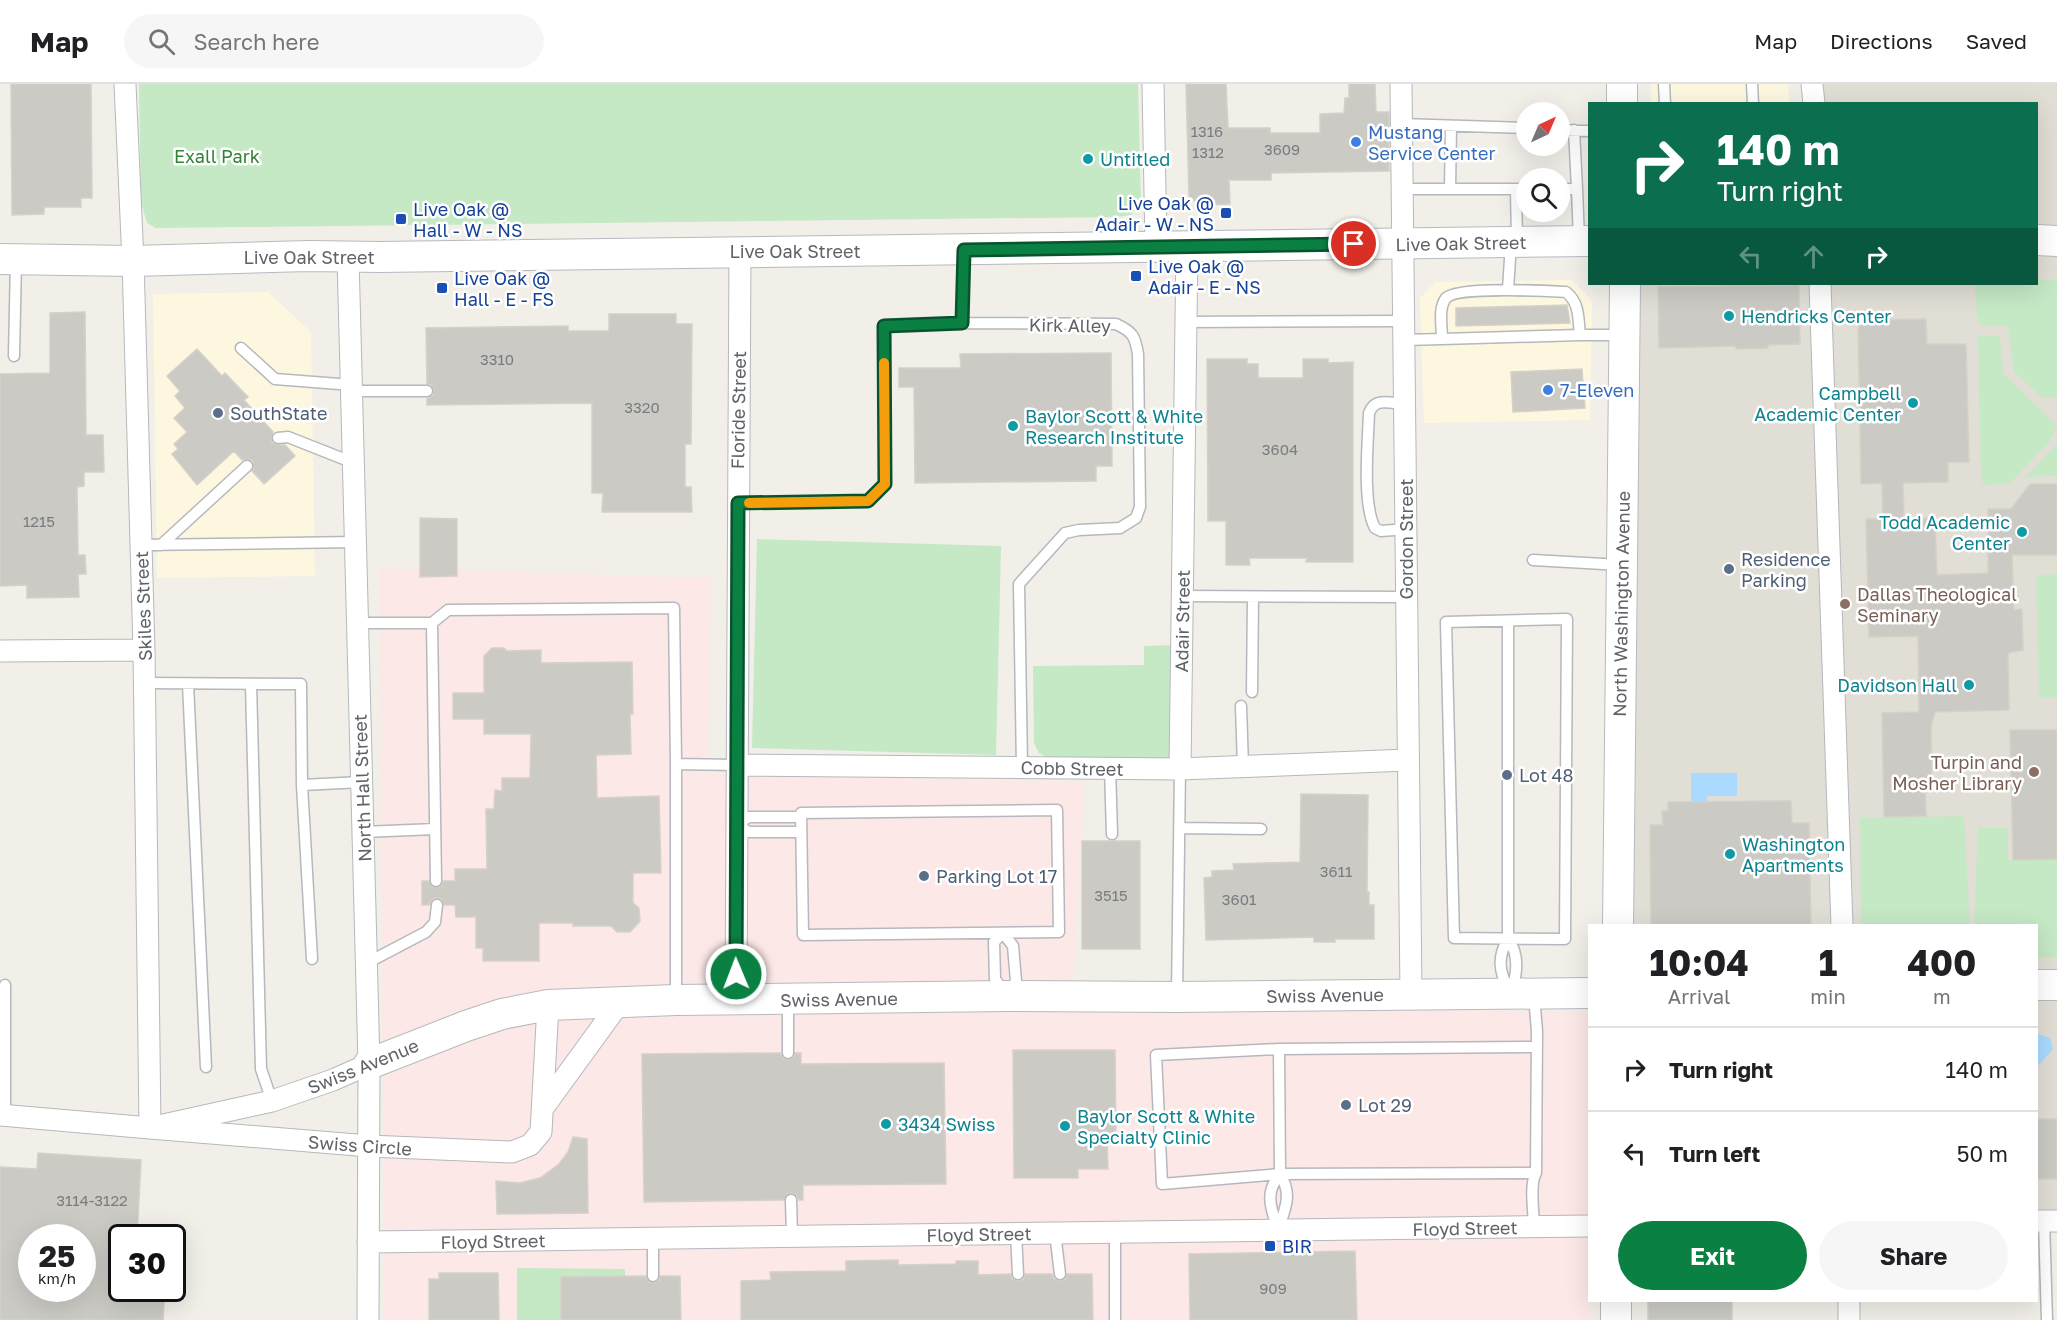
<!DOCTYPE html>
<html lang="en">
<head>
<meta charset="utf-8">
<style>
	body { margin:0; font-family:"Golos Text",sans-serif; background:#f6f6f6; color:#202124; height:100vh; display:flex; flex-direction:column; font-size:22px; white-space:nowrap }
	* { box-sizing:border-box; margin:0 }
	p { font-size:20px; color:#757577 }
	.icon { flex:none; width:33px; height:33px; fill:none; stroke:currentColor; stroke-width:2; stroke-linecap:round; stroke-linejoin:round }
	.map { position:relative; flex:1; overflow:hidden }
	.side { position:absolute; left:1588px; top:840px; width:450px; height:378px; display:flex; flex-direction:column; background:#fff; border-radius:0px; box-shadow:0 6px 24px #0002 }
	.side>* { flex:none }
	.banner { position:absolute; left:1588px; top:18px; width:450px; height:183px; border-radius:0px; box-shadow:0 6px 24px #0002; background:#0b6e4f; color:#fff; overflow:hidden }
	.needle { width:39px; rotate:44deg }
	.tools { position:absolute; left:1516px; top:18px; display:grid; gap:12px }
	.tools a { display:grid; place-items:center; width:54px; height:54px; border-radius:50%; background:#fff; box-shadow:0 6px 24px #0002; font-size:30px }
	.speed { position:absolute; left:18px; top:1140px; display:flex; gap:12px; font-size:30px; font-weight:700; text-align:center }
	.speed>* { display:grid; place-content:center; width:78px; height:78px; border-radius:50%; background:#fff; box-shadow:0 6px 24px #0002; line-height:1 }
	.speed small { font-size:15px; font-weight:400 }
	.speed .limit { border:3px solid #111; border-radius:9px; background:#fff; color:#111 }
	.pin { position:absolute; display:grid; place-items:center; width:51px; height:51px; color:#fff; margin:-26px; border:3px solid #fff; border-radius:50%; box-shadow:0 2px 6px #0007 }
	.me { position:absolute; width:66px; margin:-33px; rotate:359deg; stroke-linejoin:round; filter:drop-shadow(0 0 4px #0008) }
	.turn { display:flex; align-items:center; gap:21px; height:126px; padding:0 30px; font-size:27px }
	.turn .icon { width:78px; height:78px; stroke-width:2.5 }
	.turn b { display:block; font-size:42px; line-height:51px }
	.lanes { display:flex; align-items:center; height:57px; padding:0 30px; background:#0003; justify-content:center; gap:30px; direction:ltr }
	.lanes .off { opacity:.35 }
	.eta { display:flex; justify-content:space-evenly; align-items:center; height:102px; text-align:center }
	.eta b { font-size:36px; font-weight:700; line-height:42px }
	.action { display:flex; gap:12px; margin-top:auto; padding:12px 30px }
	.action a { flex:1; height:69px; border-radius:36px; background:#0b8043; color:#fff; font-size:24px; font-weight:700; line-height:69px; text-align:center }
	.action a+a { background:#f6f6f6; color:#202124 }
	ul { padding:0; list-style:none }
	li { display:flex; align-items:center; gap:18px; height:84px; padding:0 30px; border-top:2px solid #e0e0e0 }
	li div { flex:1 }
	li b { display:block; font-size:22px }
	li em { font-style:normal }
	header { display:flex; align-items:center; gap:36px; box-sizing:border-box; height:84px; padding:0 30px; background:#fff; border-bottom:2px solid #e0e0e0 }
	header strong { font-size:28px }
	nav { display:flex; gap:33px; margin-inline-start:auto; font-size:21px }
	.search { width:420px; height:54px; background:#f6f6f6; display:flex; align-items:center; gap:15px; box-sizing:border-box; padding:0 21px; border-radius:33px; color:#757577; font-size:22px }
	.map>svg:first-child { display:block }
	.commercial { fill:#fef7e0 }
	.education { fill:#e1ded6 }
	.medical { fill:#fce8e6 }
	.green { fill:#c5e8c5 }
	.water { fill:#aadaff }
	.building { fill:#cccac5; stroke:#d6d1c6; stroke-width:1.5; fill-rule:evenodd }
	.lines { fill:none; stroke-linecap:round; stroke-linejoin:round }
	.lane-casing { stroke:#b5b8bc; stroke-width:13 }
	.street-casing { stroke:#b5b8bc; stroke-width:23 }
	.secondary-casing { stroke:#b6babf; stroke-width:32 }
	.lane { stroke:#fff; stroke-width:10 }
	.street { stroke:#fff; stroke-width:21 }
	.secondary { stroke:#fff; stroke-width:30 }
	.route-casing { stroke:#07532c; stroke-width:15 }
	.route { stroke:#0b8043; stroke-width:10 }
	.slow { stroke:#f59e0b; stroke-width:10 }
	.shop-dot { fill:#3f7fe0; stroke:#fff; stroke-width:2 }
	.culture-dot { fill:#0f9aa8; stroke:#fff; stroke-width:2 }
	.transit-dot { fill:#1a4fb4; stroke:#fff; stroke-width:2 }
	.service-dot { fill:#5c6f8a; stroke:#fff; stroke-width:2 }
	.education-dot { fill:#8d6e63; stroke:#fff; stroke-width:2 }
	.labels { text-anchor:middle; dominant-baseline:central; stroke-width:5; stroke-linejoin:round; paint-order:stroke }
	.number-label { font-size:15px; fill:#7a7d7f }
	.shop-label { font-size:18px; fill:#366cbe; stroke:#fff; text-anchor:start }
	.park-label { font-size:18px; fill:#348238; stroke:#fff }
	.culture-label { font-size:18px; fill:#0d838f; stroke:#fff; text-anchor:start }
	.transit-label { font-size:18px; fill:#164399; stroke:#fff; text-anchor:start }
	.street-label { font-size:18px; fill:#5f6368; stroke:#fff }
	.service-label { font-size:18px; fill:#4e5e75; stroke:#fff; text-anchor:start }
	.education-label { font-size:18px; fill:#785e54; stroke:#fff; text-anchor:start }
</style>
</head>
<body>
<header>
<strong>Map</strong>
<div class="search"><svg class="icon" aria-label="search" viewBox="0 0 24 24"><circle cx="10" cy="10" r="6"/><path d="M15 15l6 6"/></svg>Search here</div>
<nav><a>Map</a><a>Directions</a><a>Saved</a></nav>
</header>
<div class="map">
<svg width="2057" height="1236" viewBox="0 0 2057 1236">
	<rect width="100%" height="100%" fill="#f1efe8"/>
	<path class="commercial" d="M1651 0H1788L1789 19H1651Z
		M1572 196 1592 217 1590 336 1424 339 1420 214 1435 198Z
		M268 208 311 248 315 492 157 494 153 210Z"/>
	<path class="education" d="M1812 0H2057V1127L2037 1128V842H1633L1634 200H2037V20L1813 19Z"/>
	<path class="medical" d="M380 484 711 494 708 690 1084 698 1072 918 1590 928V1236H384Z"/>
	<path class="green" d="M139 0H1138L1141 120 1131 131 1116 133 156 144 147 139 141 118Z
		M2037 196H2057V310L2054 314H2043L2014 288 2008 242H1983L1978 238 1974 200H2037Z
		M1978 252H2000L2003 289 2057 342 2050 357 2009 400 1984 401 1981 394Z
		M2057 361V392L2026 393Z
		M757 455 1001 462 996 671 752 664Z
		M2057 490V613L2039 614 2036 491Z
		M1172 561 1173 674 1051 675 1039 669 1034 659 1033 582 1144 581V562Z
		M1964 732 1970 841H1861L1860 734Z
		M1978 744H2008V776L2057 775V873H2037V842L1974 841Z
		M517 1184 625 1185V1192L561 1193V1236H517Z"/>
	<path class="water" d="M1691 689H1737V712H1707V717H1691Z
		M2038 950 2050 954 2053 965 2037 983Z"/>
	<path class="building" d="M11 0H91L92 114H81V123H44V130L12 131Z
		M1186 0H1226L1228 44H1270V49H1320V30L1344 29 1345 14H1349V0H1375L1376 28H1389V87L1271 89V96H1229L1230 120 1199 121 1189 112Z
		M1799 201 1800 260 1768 261V264L1736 265V262L1659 264 1658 203Z
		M1567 221 1570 239 1456 242V224Z
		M85 228 86 351H103L104 388H84V402L77 403 78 471H85L86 490H78L79 513 27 514V501L0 502V290L50 289V229Z
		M609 230H676V240H692L691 360H685V403H691L692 428H602L603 409H592V319L427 321V315L433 311 434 306 431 301 427 300 426 244 568 242V247H609Z
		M1926 235 1927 260H1966L1969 378H1948V398L1903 399 1904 435 1935 434 1937 491 1988 489V425H2011L2030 400H2057V471H2012L2014 526 2022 525 2023 566 2008 569 2009 626 1935 628 1931 642 1932 705H1925L1926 732 1884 733 1882 629 1919 628 1918 552 1869 553 1866 435H1883L1882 399 1861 400 1858 236Z
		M197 265 222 292 225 289 248 313 244 316 273 348 271 354 272 359 278 361H285L295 372 264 400 252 387 254 384 253 377 249 375 242 376 234 367 197 401 172 370 178 365 174 360 187 348 174 334 185 324 175 312 180 307 167 292Z
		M1111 269 1112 382H1096V397L915 399 914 303H899V284H961L960 270Z
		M1207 275H1247V280H1258V294H1303V275H1328V279L1353 278V478H1306L1307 474H1249L1250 481H1226V437H1208Z
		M1582 285 1585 324 1513 328 1511 288Z
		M420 434 457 435V492L420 493Z
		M492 564H504L507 567 541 566V579L632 578 633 630H630L631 670 596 671 597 714 659 712 661 789H633V819L639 824 640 837 630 848H617L611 842H573V839H539V877H483V864H476V833H456L455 821H444L442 815 438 814H434L429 821H422V797H429L432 803 437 804 442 801 443 797H455V785H487L486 725H494L495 706 502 707V694H530L531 650H484V635H453V609H484V572Z
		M2010 646H2057V775L2013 776Z
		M1301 710 1368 711 1367 808H1369V821H1374V855H1335V858H1314V853L1206 856 1204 794 1212 793V787L1234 786 1233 780 1300 778Z
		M1791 717 1792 739H1809L1811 842H1651L1650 741H1663L1662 727H1668V718Z
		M1082 757H1140V865H1082Z
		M1013 966H1115L1116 1057H1107L1108 1085H1078V1094H1014Z
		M780 969 784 975 789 976 794 973 795 969H801V980L944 979 946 1100 803 1101V1116H799L797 1112 791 1109 787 1110 784 1116 644 1118 642 970Z
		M2037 1035H2057V1095H2037Z
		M573 1053 587 1055 588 1129 497 1130 496 1097 520 1099 540 1094 559 1080 568 1068Z
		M38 1069 141 1076 137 1154H122V1204H165L163 1236H0V1083L37 1085ZM32 1154H82V1204H32Z
		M1355 1167 1357 1236H1190L1189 1170Z
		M898 1176V1181L956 1180V1177H978V1191L1011 1190 1012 1195 1018 1197 1023 1196 1025 1190H1052L1054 1195 1060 1197 1065 1196 1067 1190H1092L1093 1236H741V1197L771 1196 770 1188 846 1187V1177Z
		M439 1189H498L499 1236H429V1195H439Z
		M646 1192 649 1198 654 1199 659 1196 660 1192H680L681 1236H561V1193Z
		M1648 1216H1732V1236H1648Z"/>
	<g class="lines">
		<defs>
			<path id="lane" d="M1664 0 1665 20
				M1752 0 1753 20
				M1401 40 1527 44
				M1560 46 1590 47
				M1402 105H1527
				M1450 105 1451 42
				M1516 105 1517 158
				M1560 105H1577L1574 46
				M1577 105 1579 156
				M964 166 962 239 1116 240C1133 248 1135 252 1138 270L1140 423 1136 434 1120 444 1079 446 1065 449 1019 500 1022 683
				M1508 206 1511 159
				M1185 238 1403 237
				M1442 255 1580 251
				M1404 256 1442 255C1442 242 1438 224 1446 214 1457 202 1546 207 1566 208 1580 219 1578 235 1580 251H1623
				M241 264 275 295 352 301
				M14 272 16 176
				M352 307H427
				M1404 320C1389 319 1375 313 1369 329 1368 358 1362 420 1375 444L1381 447 1407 445
				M278 354 288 353 354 379
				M738 419 868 417 885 400 884 242 962 239
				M141 461 356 458
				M161 461 247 382
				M1533 476 1621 481
				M1183 512 1406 513
				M1567 535 1565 855 1454 854 1446 538Z
				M1508 537V855C1497 873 1499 888 1509 906
				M358 539H432L448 526 674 524 676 680V914
				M432 539 436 797
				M145 599 301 600 302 701 312 875
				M188 600 206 983
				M251 600 261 985 272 1017
				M1252 608 1253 513
				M1241 622 1243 683
				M676 680 737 681
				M1110 684 1112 750
				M302 701 362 698
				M1057 726 1059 848 803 851 801 729Z
				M736 740 749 748H801
				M736 740 749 733H801
				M1180 744 1261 745
				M363 748 435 745
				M1003 849 1013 862 1016 897 1007 912 995 895 994 858Z
				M1508 855C1520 871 1517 890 1511 909
				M367 879 426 848 435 838 437 821
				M1177 912 1180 685
				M1534 912 1537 947 1536 1089C1529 1099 1534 1130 1534 1143
				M1279 965 1156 971 1162 1100 1280 1090 1536 1089
				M788 969V916
				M5 1031V901
				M791 1116 792 1153
				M2044 1137 2047 1236
				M1278 1146C1285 1125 1293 1111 1280 1090L1279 965 1537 963
				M1278 1146C1271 1124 1264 1109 1280 1090
				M1055 1149 1060 1190
				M1016 1150 1018 1190
				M653 1155V1192
				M1115 1236V1148"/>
			<path id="street" d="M125 0 133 177 144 566 150 1044
				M1153 0 1156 163
				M1401 0 1411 910
				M1812 0 1814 20
				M348 173 369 980 368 1236
				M1820 200 1842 842
				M0 567 144 566
				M737 681 1180 685 1408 676
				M1180 685 1187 162
				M736 917 740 168
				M543 1024 620 918
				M0 1031 150 1044 272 1017 333 996 369 980
				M150 1044 369 1062 512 1068 530 1061 541 1048 548 921
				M2037 1137H2057
				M368 1158 1590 1142
				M1849 1216V1236"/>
			<path id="secondary" d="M1622 0V20
				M2037 156 2057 157
				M0 175 133 177 309 172 379 173 1590 157
				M1618 842 1625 200
				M2037 901H2057
				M369 980 466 942 502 930 548 921 676 916 1007 912 1177 913 1590 909
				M1616 1216V1236"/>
		</defs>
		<use href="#lane" class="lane-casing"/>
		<use href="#street" class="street-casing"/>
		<use href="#secondary" class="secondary-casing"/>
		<use href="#lane" class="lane"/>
		<use href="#street" class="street"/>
		<use href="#secondary" class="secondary"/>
	</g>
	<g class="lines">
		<defs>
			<path id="route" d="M736 890 738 419 868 417 885 400 884 242 962 239 964 166 1354 160"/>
		</defs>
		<use href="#route" class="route-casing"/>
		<use href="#route" class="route"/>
		<path class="slow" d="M749 419 868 417 885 400 884 279"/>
	</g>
	<g class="shop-dot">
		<circle cx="1356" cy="58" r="6"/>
		<circle cx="1548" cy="306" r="6"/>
	</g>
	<g class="culture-dot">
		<circle cx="1088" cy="75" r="6"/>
		<circle cx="1729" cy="232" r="6"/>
		<circle cx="1913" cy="319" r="6"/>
		<circle cx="1013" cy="342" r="6"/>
		<circle cx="2022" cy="448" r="6"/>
		<circle cx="1969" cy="601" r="6"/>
		<circle cx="1730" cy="770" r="6"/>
		<circle cx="886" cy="1040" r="6"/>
		<circle cx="1065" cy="1042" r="6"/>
	</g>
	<g class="transit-dot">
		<rect x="1220" y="123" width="12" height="12" rx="3"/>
		<rect x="395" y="129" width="12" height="12" rx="3"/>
		<rect x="1130" y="186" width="12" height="12" rx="3"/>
		<rect x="436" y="198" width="12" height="12" rx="3"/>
		<rect x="1264" y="1156" width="12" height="12" rx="3"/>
	</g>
	<g class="service-dot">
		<circle cx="218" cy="329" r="6"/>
		<circle cx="1729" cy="485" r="6"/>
		<circle cx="1507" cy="691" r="6"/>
		<circle cx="924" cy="792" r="6"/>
		<circle cx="1346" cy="1021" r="6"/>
	</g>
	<g class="education-dot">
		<circle cx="1845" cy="520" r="6"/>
		<circle cx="2034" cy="688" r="6"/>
	</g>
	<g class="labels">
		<g class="number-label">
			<text x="1207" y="47">1316</text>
			<text x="1282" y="65">3609</text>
			<text x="1208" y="68">1312</text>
			<text x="497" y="275">3310</text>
			<text x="642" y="323">3320</text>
			<text x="1280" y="365">3604</text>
			<text x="39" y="437">1215</text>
			<text x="1336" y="787">3611</text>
			<text x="1111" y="811">3515</text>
			<text x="1239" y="815">3601</text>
			<text x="92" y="1116">3114-3122</text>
			<text x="1273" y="1204">909</text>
		</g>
		<g class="shop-label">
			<text x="1368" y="48">Mustang<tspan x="1368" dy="21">Service Center</tspan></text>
			<text x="1560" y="306">7-Eleven</text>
		</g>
		<g class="park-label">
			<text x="217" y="72">Exall Park</text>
		</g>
		<g class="culture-label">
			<text x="1100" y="75">Untitled</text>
			<text x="1741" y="232">Hendricks Center</text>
			<text x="1901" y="309" text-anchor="end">Campbell<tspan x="1901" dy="21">Academic Center</tspan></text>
			<text x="1025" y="332">Baylor Scott &amp; White<tspan x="1025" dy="21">Research Institute</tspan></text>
			<text x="2010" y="438" text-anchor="end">Todd Academic<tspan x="2010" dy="21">Center</tspan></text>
			<text x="1957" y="601" text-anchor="end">Davidson Hall</text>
			<text x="1742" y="760">Washington<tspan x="1742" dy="21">Apartments</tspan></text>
			<text x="1077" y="1032">Baylor Scott &amp; White<tspan x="1077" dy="21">Specialty Clinic</tspan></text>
			<text x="898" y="1040">3434 Swiss</text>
		</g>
		<g class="transit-label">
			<text x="1214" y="119" text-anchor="end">Live Oak @<tspan x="1214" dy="21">Adair - W - NS</tspan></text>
			<text x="413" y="125">Live Oak @<tspan x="413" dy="21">Hall - W - NS</tspan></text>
			<text x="1148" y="182">Live Oak @<tspan x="1148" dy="21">Adair - E - NS</tspan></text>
			<text x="454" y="194">Live Oak @<tspan x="454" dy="21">Hall - E - FS</tspan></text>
			<text x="1282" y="1162">BIR</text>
		</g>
		<g class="street-label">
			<text transform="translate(1461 159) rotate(-1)">Live Oak Street</text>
			<text x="795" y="167">Live Oak Street</text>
			<text x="309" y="173">Live Oak Street</text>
			<text transform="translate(1070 241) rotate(1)">Kirk Alley</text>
			<text transform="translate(738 326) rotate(-89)">Floride Street</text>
			<text transform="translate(1406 455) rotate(-90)">Gordon Street</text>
			<text transform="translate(1621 520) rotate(-89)">North Washington Avenue</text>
			<text transform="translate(143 522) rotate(-92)">Skiles Street</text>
			<text transform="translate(1182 537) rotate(-89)">Adair Street</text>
			<text transform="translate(1072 684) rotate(1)">Cobb Street</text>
			<text transform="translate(362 704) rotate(-92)">North Hall Street</text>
			<text transform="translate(1325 911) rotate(-1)">Swiss Avenue</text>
			<text transform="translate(839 915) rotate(-1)">Swiss Avenue</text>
			<text transform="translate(363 982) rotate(-22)">Swiss Avenue</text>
			<text transform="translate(360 1061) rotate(4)">Swiss Circle</text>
			<text transform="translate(1465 1144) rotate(-1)">Floyd Street</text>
			<text transform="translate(979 1150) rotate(-1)">Floyd Street</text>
			<text transform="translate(493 1157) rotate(-1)">Floyd Street</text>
		</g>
		<g class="service-label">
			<text x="230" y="329">SouthState</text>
			<text x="1741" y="475">Residence<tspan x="1741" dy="21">Parking</tspan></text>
			<text x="1519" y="691">Lot 48</text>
			<text x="936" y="792">Parking Lot 17</text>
			<text x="1358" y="1021">Lot 29</text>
		</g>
		<g class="education-label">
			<text x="1857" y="510">Dallas Theological<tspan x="1857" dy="21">Seminary</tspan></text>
			<text x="2022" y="678" text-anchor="end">Turpin and<tspan x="2022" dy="21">Mosher Library</tspan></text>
		</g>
	</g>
</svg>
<div class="tools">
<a><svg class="needle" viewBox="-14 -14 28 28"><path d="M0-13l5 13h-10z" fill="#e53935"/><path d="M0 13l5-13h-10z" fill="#757577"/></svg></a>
<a><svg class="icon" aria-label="search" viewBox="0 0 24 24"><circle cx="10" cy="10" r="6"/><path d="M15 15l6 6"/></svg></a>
</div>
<div class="speed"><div>25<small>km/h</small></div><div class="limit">30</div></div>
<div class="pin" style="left:1354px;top:160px;background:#d93025"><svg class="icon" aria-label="arrive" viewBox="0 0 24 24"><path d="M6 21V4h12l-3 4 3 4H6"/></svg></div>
<svg class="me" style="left:736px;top:890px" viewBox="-20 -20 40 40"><circle r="17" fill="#0b8043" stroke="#fff" stroke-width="3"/><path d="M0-11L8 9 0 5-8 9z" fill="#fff"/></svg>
<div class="banner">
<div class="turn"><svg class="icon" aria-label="right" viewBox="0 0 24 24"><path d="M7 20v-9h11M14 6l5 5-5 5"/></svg><div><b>140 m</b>Turn right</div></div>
<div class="lanes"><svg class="icon off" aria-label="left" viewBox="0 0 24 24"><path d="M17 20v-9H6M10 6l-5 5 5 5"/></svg><svg class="icon off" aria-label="ahead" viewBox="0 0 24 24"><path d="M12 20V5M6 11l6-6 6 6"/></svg><svg class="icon" aria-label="right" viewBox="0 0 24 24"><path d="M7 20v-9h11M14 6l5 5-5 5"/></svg></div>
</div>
<section class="side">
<div class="eta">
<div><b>10:04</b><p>Arrival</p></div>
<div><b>1</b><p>min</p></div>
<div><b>400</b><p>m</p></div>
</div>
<ul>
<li><svg class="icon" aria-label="right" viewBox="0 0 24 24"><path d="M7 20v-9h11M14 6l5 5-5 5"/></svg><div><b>Turn right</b></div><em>140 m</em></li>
<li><svg class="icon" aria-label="left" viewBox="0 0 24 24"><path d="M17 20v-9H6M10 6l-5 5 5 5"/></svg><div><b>Turn left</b></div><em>50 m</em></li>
</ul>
<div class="action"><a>Exit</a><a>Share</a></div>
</section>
</div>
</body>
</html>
